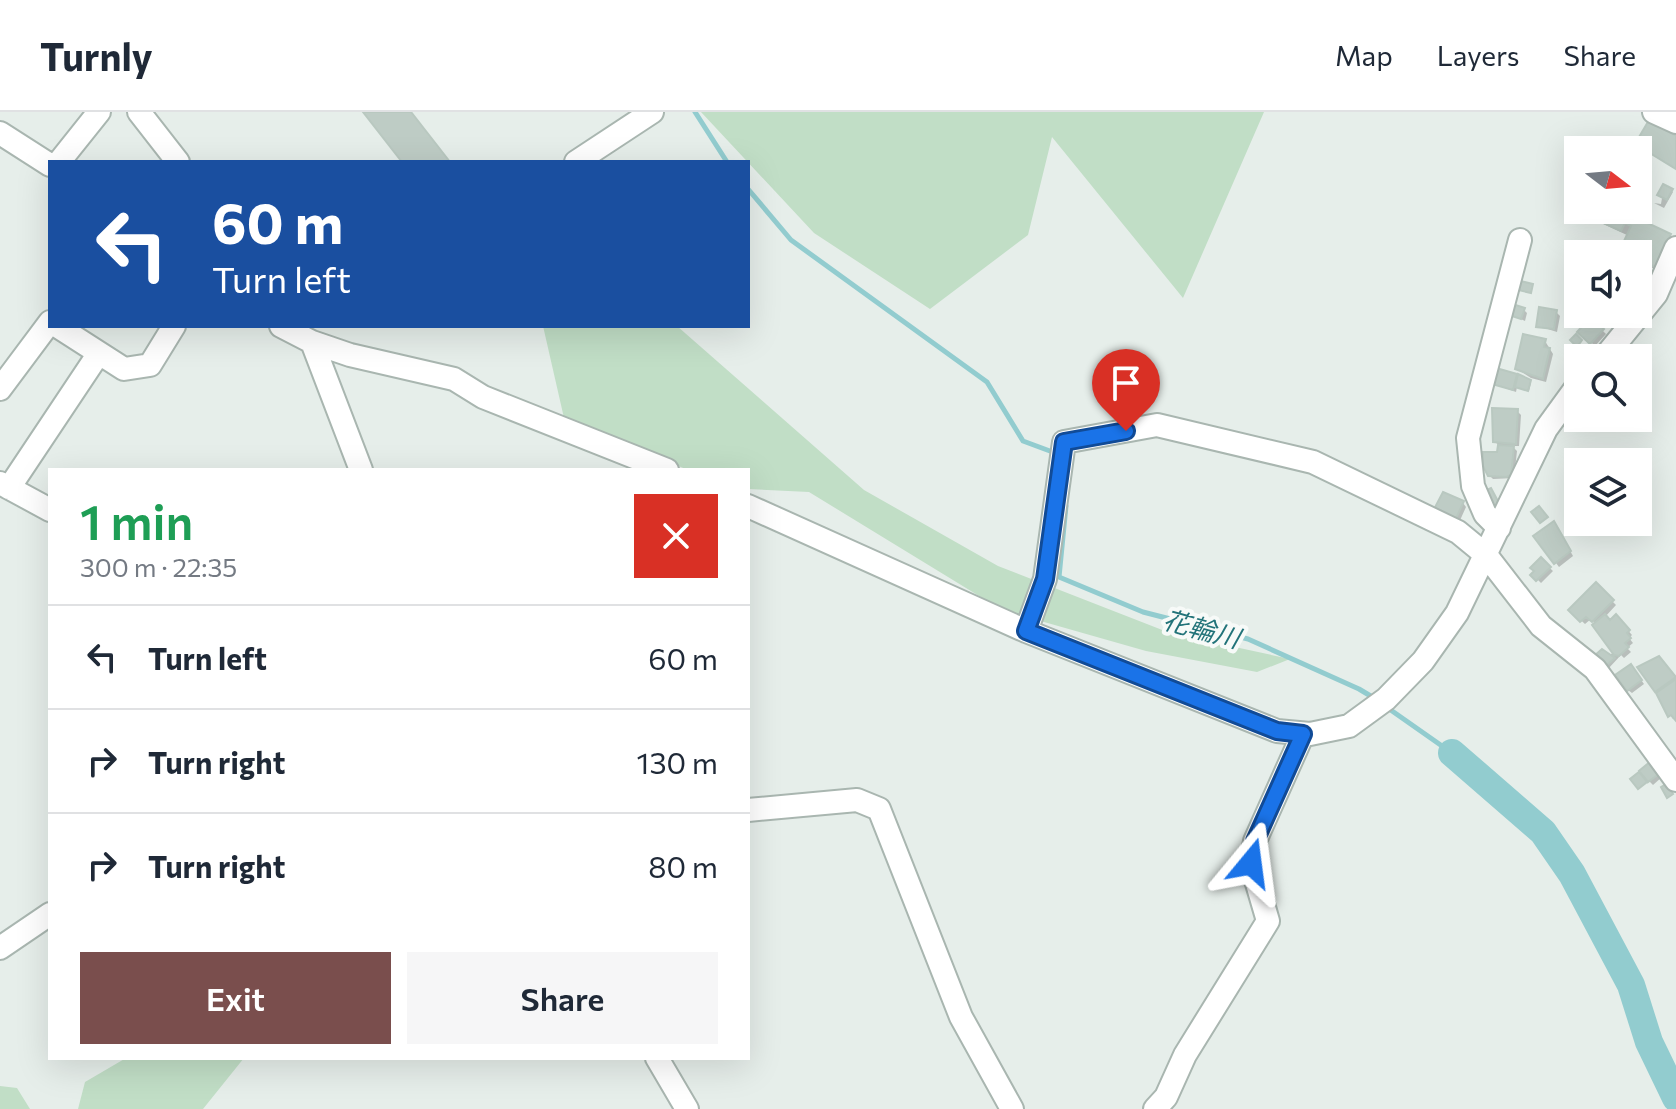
<!DOCTYPE html>
<html lang="en">
<head>
<meta charset="utf-8">
<style>
	body { margin:0; font-family:Commissioner,"Noto Sans JP",sans-serif; background:#f6f6f7; color:#1f2937; height:100vh; display:flex; flex-direction:column; font-size:30px; white-space:nowrap }
	* { box-sizing:border-box; margin:0 }
	p { font-size:26px; color:#747a83 }
	.icon { flex:none; width:44px; height:44px; fill:none; stroke:currentColor; stroke-width:2; stroke-linecap:round; stroke-linejoin:round }
	.map { position:relative; flex:1; overflow:hidden }
	.drawer { position:absolute; left:48px; top:356px; width:702px; height:592px; display:flex; flex-direction:column; background:#fff; border-radius:0px; box-shadow:0 8px 32px #0002 }
	.drawer>* { flex:none }
	.guide { position:absolute; left:48px; top:48px; width:702px; height:168px; border-radius:0px; box-shadow:0 8px 32px #0002; background:#1a4fa0; color:#fff; overflow:hidden }
	.needle { width:52px; rotate:106deg }
	.controls { position:absolute; left:1564px; top:24px; display:grid; gap:16px }
	.controls a { display:grid; place-items:center; width:88px; height:88px; border-radius:0px; background:#fff; box-shadow:0 8px 32px #0002; font-size:40px }
	.pin { position:absolute; display:grid; place-items:center; width:68px; height:68px; color:#fff; margin:-82px -34px; border-radius:50% 50% 50% 0; rotate:-45deg; box-shadow:0 0 8px #0007 }
	.pin .icon { rotate:45deg }
	.me { position:absolute; width:88px; margin:-44px; rotate:16deg; stroke-linejoin:round; filter:drop-shadow(0 0 6px #0008) }
	.turn { display:flex; align-items:center; gap:28px; height:168px; padding:0 32px; font-size:36px }
	.turn .icon { width:104px; height:104px; stroke-width:2.5 }
	.turn b { display:block; font-size:56px; line-height:68px }
	.round { display:grid; place-items:center; flex:none; width:84px; height:84px; border-radius:0px; background:#f6f6f7 }
	.headline { display:flex; align-items:center; justify-content:space-between; height:136px; padding:0 32px }
	h1 { font-size:48px; font-weight:600; line-height:60px; color:#1e9e55 }
	.cta { display:flex; gap:16px; margin-top:auto; padding:16px 32px }
	.cta a { flex:1; height:92px; border-radius:0px; background:#7a4e4d; color:#fff; font-size:32px; font-weight:600; line-height:92px; text-align:center }
	.cta a+a { background:#f6f6f7; color:#1f2937 }
	ul { padding:0; list-style:none }
	li { display:flex; align-items:center; gap:24px; height:104px; padding:0 32px; border-top:2px solid #e0e1e3 }
	li div { flex:1 }
	li b { display:block; font-size:30px }
	li em { font-style:normal }
	header { display:flex; align-items:center; gap:48px; box-sizing:border-box; height:112px; padding:0 40px; background:#fff; border-bottom:2px solid #e0e1e3 }
	header strong { font-size:38px }
	nav { display:flex; gap:44px; margin-inline-start:auto; font-size:28px }
	.map>svg:first-child { display:block }
	.green { fill:#c1dec6 }
	.shadow { fill:#0003 }
	.lines { fill:none; stroke-linecap:round; stroke-linejoin:round }
	.stream { stroke:#92cccf; stroke-width:5 }
	.river { stroke:#92cccf; stroke-width:28 }
	.building { fill:#beccc5; stroke:#b9c8c0; stroke-width:2 }
	.minor-casing { stroke:#a9b6b0; stroke-width:26 }
	.minor { stroke:#fff; stroke-width:22 }
	.route-casing { stroke:#114b97; stroke-width:20 }
	.route { stroke:#1a73e8; stroke-width:14 }
	.labels { text-anchor:middle; dominant-baseline:central; stroke-width:8; stroke-linejoin:round; paint-order:stroke }
	.water-label { font-size:26px; font-style:italic; fill:#227379; stroke:#f7faf8 }
</style>
</head>
<body>
<header>
<strong>Turnly</strong>
<nav><a>Map</a><a>Layers</a><a>Share</a></nav>
</header>
<div class="map">
<svg width="1676" height="997" viewBox="0 0 1676 997">
	<rect width="100%" height="100%" fill="#e6eeea"/>
	<path class="green" d="M701 0H1264L1183 186 1052 25 1028 123 930 197 814 121Z
		M543 214H677L864 378 998 454 1170 521 1290 547 1257 560 1146 539 1002 498 809 380 748 377V358H688L564 306Z
		M126 946H244L203 997H78L85 970Z
		M0 974 17 976 30 997H0Z"/>
	<path class="shadow" d="M1664 74 1673 80 1664 96 1654 91 1661 92Z
		M1596 98H1615L1670 124 1676 130 1662 160 1638 150V142H1623L1629 124 1599 110 1593 104Z
		M1524 198 1527 201 1525 209 1508 201Z
		M1556 200 1560 204 1557 220 1538 214Z
		M1592 208 1606 222 1595 234 1580 220Z
		M1545 229 1553 242 1546 270 1531 266 1517 257Z
		M1516 264 1531 271 1529 279 1517 275 1516 280 1494 272Z
		M1517 299 1521 303 1519 334H1512L1517 339 1514 366 1493 367 1489 363 1499 342 1500 334 1495 330Z
		M1463 391 1466 395 1457 415 1437 406Z
		M1557 415 1573 444 1559 455 1536 424Z
		M1541 448 1553 459 1541 471 1533 463Z
		M1596 473 1616 493 1605 505 1610 510 1616 505 1632 523 1629 526 1633 531 1627 536 1631 540 1624 546 1621 543 1608 557 1597 544 1607 545 1614 540 1596 512 1591 507 1585 512 1570 498Z
		M1666 552 1676 566V606L1673 607 1640 556Z
		M1634 558 1644 572 1632 581 1628 578Z
		M1655 656 1662 665 1653 673 1649 669Z"/>
	<g class="lines">
		<path class="stream" d="M695 0 727 50
			M748 77 791 128 987 270 1023 329 1058 342
			M1066 394 1059 465 1143 500 1248 527 1359 577 1374 586
			M1385 594 1452 641"/>
		<path class="river" d="M1452 641 1543 720 1572 762 1631 873 1649 930 1676 986"/>
	</g>
	<path class="building" d="M363 0H411L450 50H402Z
		M1649 8 1676 24V57L1635 32Z
		M1663 72 1673 77 1667 88 1657 83Z
		M1594 98H1620L1671 122 1655 155 1638 147V142L1619 140 1631 114 1625 111 1621 119 1590 105Z
		M1516 168 1533 172 1531 181 1514 177Z
		M1509 191 1525 196 1521 207 1506 202Z
		M1539 195 1557 198 1554 217 1536 215Z
		M1591 205 1604 217 1590 232 1577 220Z
		M1523 222 1546 227 1544 235 1550 236 1543 267 1515 257Z
		M1576 222 1582 228 1577 235 1570 228Z
		M1496 256 1517 262 1513 278 1492 272Z
		M1518 262 1531 268 1528 279 1515 275Z
		M1492 296 1518 297 1516 332 1493 330Z
		M1498 333 1514 334 1511 363 1506 365 1488 364 1483 354V340H1497Z
		M1491 376 1499 391 1489 400 1480 381Z
		M1443 380 1464 389 1453 413 1431 403Z
		M1539 394 1548 405 1540 411 1531 400Z
		M1554 409 1571 439 1554 452 1533 424Z
		M1541 445 1551 455 1536 469 1530 463 1534 459 1530 456Z
		M1596 470 1614 488 1592 510 1586 505 1580 510 1568 498Z
		M1605 502 1610 508 1616 502 1630 518 1627 521 1631 526 1625 531 1629 535 1619 544 1614 543 1592 513Z
		M1602 537 1615 546 1604 555 1594 544Z
		M1659 544 1676 565 1655 580 1637 555Z
		M1631 552 1642 568 1627 579 1615 563Z
		M1676 567V609L1671 603 1668 605 1656 581Z
		M1651 649 1660 661 1648 670 1639 659Z
		M1639 660 1647 670 1638 677 1630 667Z
		M1666 672 1673 682 1667 686 1661 675Z"/>
	<g class="lines">
		<defs>
			<path id="minor" d="M139 0 178 50
				M1654 0 1676 10
				M0 21 50 53
				M59 50 99 0
				M576 50 652 0
				M57 214 124 257 150 253 174 214
				M281 214 312 230 350 243 454 267 483 285 667 358
				M312 230 361 358
				M1604 246 1656 182 1676 136
				M0 277 50 210
				M0 371 50 398
				M9 376 99 241
				M748 394 1026 519 1277 619 1310 622 1349 614 1386 587 1423 549 1457 501 1546 317 1578 273
				M1499 416 1485 402 1473 374 1468 326 1520 128
				M1026 519 1045 467 1064 330 1157 313 1313 350 1458 420 1486 443 1541 514 1595 557 1676 668
				M748 698 857 688 879 697 961 905 1012 997
				M0 836 50 802
				M657 946 687 997
				M1155 997 1166 985 1185 943 1268 809 1251 751 1255 729 1303 622"/>
		</defs>
		<use href="#minor" class="minor-casing"/>
		<use href="#minor" class="minor"/>
	</g>
	<g class="lines">
		<defs>
			<path id="route" d="M1126 319 1064 330 1045 467 1026 519 1277 619 1303 622 1255 729 1251 751"/>
		</defs>
		<use href="#route" class="route-casing"/>
		<use href="#route" class="route"/>
	</g>
	<g class="labels">
		<g class="water-label">
			<text transform="translate(1202 516) rotate(15)">花輪川</text>
		</g>
	</g>
</svg>
<div class="controls">
<a><svg class="needle" viewBox="-14 -14 28 28"><path d="M0-13l5 13h-10z" fill="#e53935"/><path d="M0 13l5-13h-10z" fill="#747a83"/></svg></a>
<a><svg class="icon" aria-label="sound" viewBox="0 0 24 24"><path d="M4 9h4l5-4v14l-5-4H4zM17 9q2 3 0 6"/></svg></a>
<a><svg class="icon" aria-label="search" viewBox="0 0 24 24"><circle cx="10" cy="10" r="6"/><path d="M15 15l6 6"/></svg></a>
<a><svg class="icon" aria-label="layers" viewBox="0 0 24 24"><path d="M12 4l9 5-9 5-9-5zM3 14l9 5 9-5"/></svg></a>
</div>
<div class="pin" style="left:1126px;top:319px;background:#d93025"><svg class="icon" aria-label="arrive" viewBox="0 0 24 24"><path d="M6 21V4h12l-3 4 3 4H6"/></svg></div>
<svg class="me" style="left:1251px;top:751px" viewBox="-20 -20 40 40"><path d="M0-17L14 15 0 8-14 15z" fill="#1a73e8" stroke="#fff" stroke-width="4"/></svg>
<div class="guide">
<div class="turn"><svg class="icon" aria-label="left" viewBox="0 0 24 24"><path d="M17 20v-9H6M10 6l-5 5 5 5"/></svg><div><b>60 m</b>Turn left</div></div>
</div>
<section class="drawer">
<div class="headline"><div><h1>1 min</h1><p>300 m · 22:35</p></div><a class="round" style="background:#d93025;color:#fff"><svg class="icon" aria-label="close" viewBox="0 0 24 24"><path d="M6 6l12 12M18 6L6 18"/></svg></a></div>
<ul>
<li><svg class="icon" aria-label="left" viewBox="0 0 24 24"><path d="M17 20v-9H6M10 6l-5 5 5 5"/></svg><div><b>Turn left</b></div><em>60 m</em></li>
<li><svg class="icon" aria-label="right" viewBox="0 0 24 24"><path d="M7 20v-9h11M14 6l5 5-5 5"/></svg><div><b>Turn right</b></div><em>130 m</em></li>
<li><svg class="icon" aria-label="right" viewBox="0 0 24 24"><path d="M7 20v-9h11M14 6l5 5-5 5"/></svg><div><b>Turn right</b></div><em>80 m</em></li>
</ul>
<div class="cta"><a>Exit</a><a>Share</a></div>
</section>
</div>
</body>
</html>
